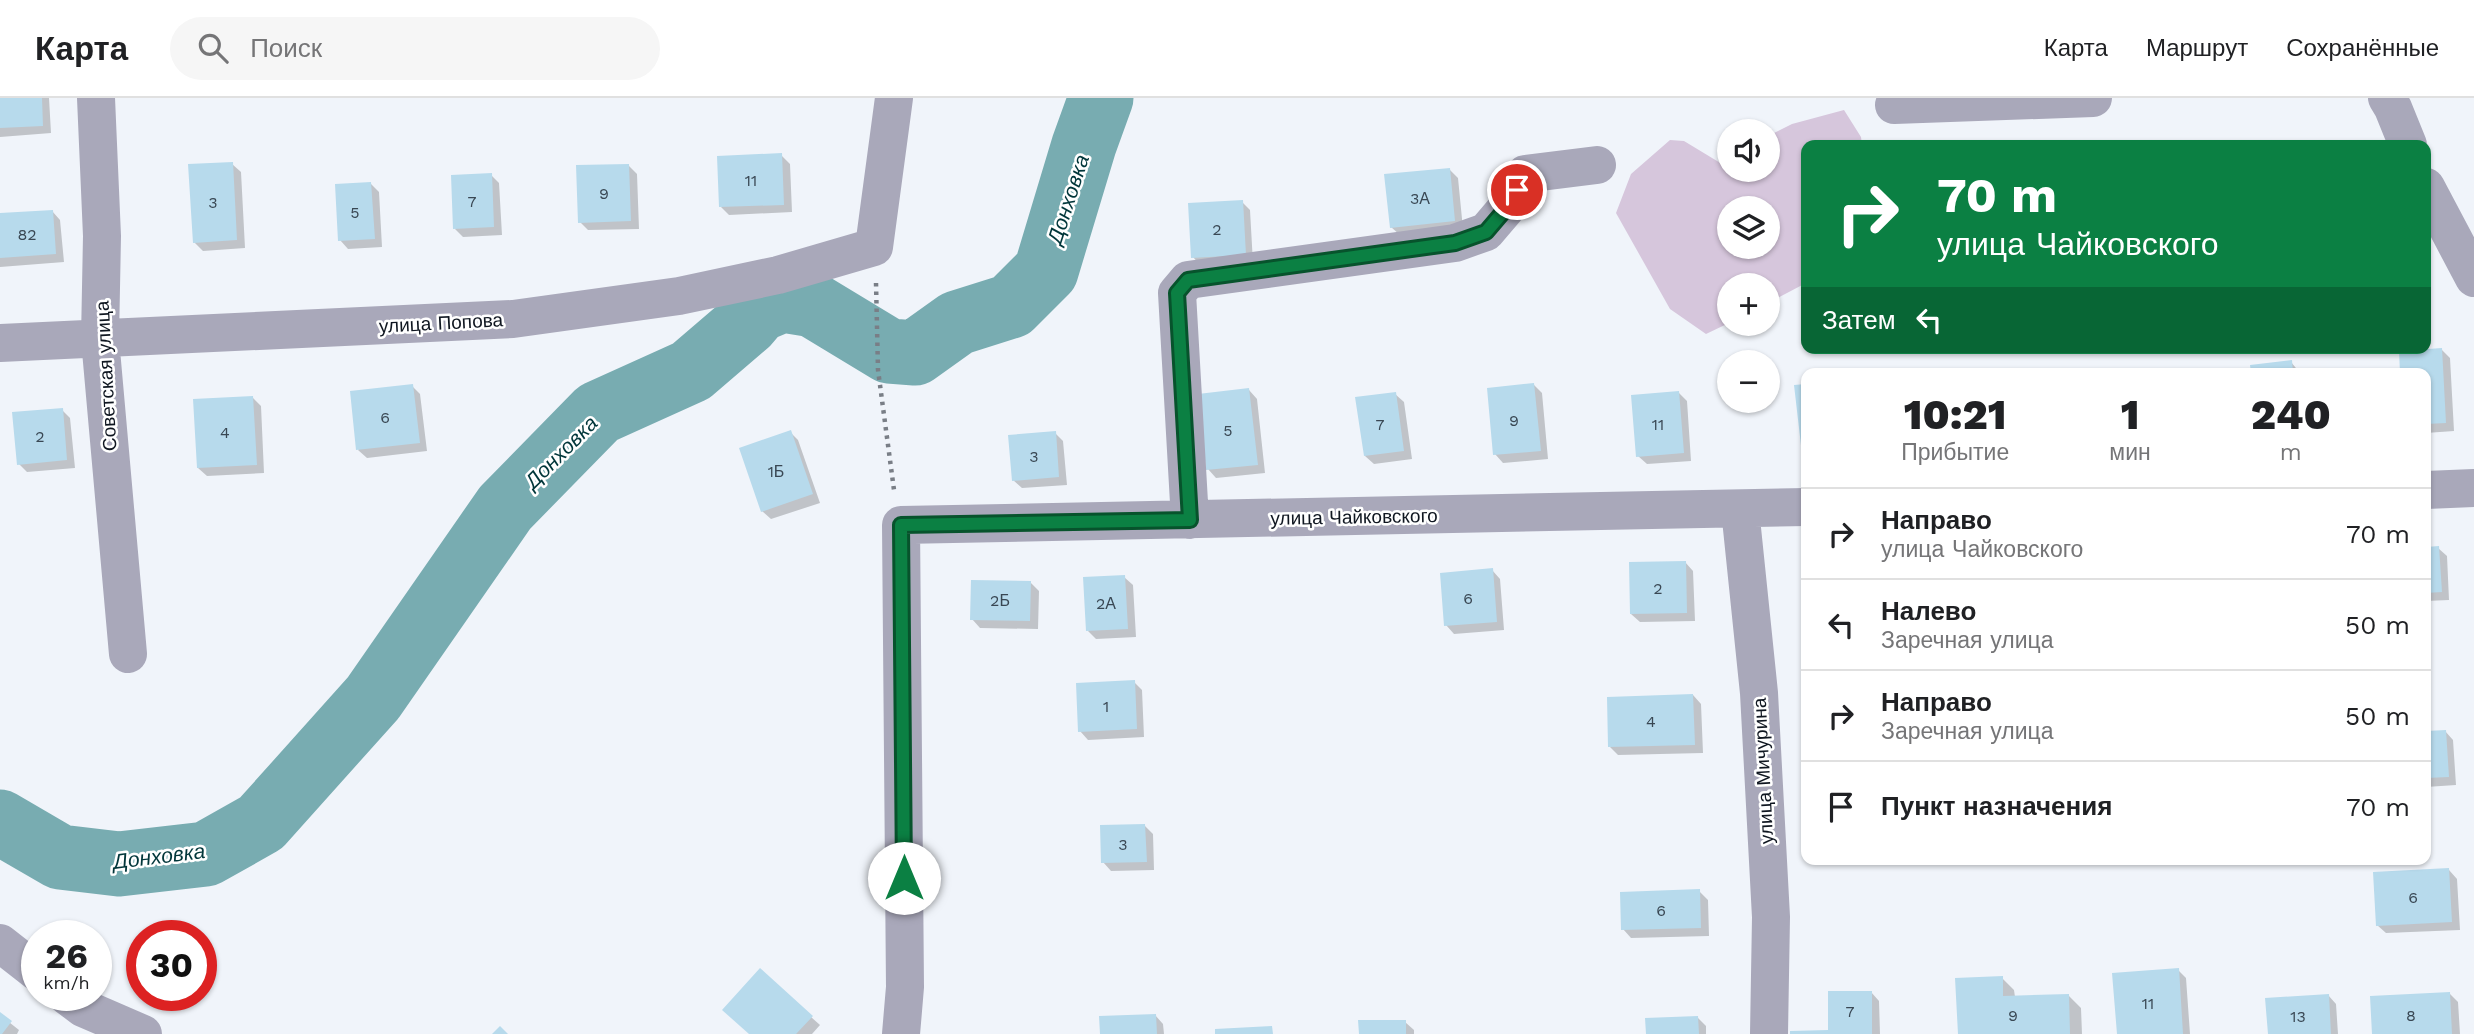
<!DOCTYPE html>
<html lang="ru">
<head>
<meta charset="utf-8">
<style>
	body { margin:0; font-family:"Work Sans",sans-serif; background:#f6f6f6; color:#202124; height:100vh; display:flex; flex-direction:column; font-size:26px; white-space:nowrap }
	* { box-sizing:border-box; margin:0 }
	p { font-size:23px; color:#757577 }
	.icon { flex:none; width:38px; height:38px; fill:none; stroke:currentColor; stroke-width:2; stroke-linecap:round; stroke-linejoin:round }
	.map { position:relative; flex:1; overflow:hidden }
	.details { position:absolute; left:1801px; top:270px; width:630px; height:497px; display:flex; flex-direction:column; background:#fff; border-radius:14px; box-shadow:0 2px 5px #0004 }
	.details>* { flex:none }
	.guide { position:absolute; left:1801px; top:42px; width:630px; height:214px; border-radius:14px; box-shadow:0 2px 5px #0004; background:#0b8043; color:#fff; overflow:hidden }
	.tools { position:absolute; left:1717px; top:21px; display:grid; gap:14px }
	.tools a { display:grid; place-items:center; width:63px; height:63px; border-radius:50%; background:#fff; box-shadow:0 2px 5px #0004; font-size:35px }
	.speed { position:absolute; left:21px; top:822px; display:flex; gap:14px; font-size:35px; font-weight:700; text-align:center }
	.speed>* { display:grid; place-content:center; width:91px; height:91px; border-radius:50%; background:#fff; box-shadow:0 2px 5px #0004; line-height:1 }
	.speed small { font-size:18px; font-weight:400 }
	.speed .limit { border:10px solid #d22; background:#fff; color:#111 }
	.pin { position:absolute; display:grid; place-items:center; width:60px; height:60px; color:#fff; margin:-30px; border:4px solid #fff; border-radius:50%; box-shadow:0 2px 7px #0007 }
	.me { position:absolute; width:77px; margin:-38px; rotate:0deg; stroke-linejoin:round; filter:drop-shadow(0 0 5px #0008) }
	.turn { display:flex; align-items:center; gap:24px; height:147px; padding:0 21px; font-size:32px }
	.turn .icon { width:91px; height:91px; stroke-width:2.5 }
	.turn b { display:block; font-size:49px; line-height:60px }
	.then { display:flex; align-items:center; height:66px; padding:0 21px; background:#0003; gap:14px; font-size:26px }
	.eta { display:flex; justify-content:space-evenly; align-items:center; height:119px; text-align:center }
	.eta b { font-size:42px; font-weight:800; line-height:49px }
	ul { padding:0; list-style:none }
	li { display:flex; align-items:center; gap:21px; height:91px; padding:0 21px; border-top:2px solid #e0e0e0 }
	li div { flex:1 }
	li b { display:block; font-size:26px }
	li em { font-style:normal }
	header { display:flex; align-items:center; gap:42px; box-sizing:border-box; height:98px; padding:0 35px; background:#fff; border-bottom:2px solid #e0e0e0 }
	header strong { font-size:33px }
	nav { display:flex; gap:38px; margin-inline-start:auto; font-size:24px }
	.search { width:490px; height:63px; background:#f6f6f6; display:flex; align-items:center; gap:18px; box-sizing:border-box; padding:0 24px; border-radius:38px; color:#757577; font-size:26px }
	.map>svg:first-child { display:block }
	.green { fill:#d6c6dc; fill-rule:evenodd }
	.shadow { fill:#0003 }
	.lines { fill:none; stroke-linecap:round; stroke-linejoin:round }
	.river { stroke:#78acb1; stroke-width:65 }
	.building { fill:#b7daec }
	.path { stroke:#797e86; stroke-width:4.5; stroke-dasharray:3.5 5; stroke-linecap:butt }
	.minor { stroke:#a9a8ba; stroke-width:38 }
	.route-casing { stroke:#07532c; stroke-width:18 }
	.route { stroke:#0b8043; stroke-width:12 }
	.labels { text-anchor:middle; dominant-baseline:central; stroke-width:5; stroke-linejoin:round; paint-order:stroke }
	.number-label { font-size:16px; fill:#394753 }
	.street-label { font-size:19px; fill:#0f1620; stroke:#fff }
	.water-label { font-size:21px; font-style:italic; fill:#01363a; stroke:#fff }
</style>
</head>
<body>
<header>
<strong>Карта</strong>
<div class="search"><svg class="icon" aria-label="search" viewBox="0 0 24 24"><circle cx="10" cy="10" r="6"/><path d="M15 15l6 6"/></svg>Поиск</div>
<nav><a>Карта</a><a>Маршрут</a><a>Сохранённые</a></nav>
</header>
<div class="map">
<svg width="2474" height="936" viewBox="0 0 2474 936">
	<rect width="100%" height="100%" fill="#f0f4fa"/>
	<path class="green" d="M1844 12 1861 39 1862 47H1806V185L1768 205V187H1729V225L1706 236 1670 211 1616 115 1631 76 1670 42 1684 43 1722 66 1729 62V72H1768V38L1792 26ZM1729 110H1768V149H1729Z"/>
	<path class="shadow" d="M0 0H49L51 35 0 39Z
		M781 57 790 66 792 114 729 117 721 109Z
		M232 66 241 74 245 150 203 153 194 144Z
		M629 68 637 76 639 131 588 132 580 124Z
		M1449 71 1458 80 1463 131 1400 137 1391 129Z
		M491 77 499 85 502 137 463 139 455 131Z
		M371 86 379 94 382 149 348 151 340 142Z
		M1242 104 1250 112 1253 165 1201 168 1193 159Z
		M52 113 60 122 64 164 0 169V117Z
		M2441 251 2450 260 2454 333 2426 335V275Z
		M2291 264 2300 275H2253Z
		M1534 287 1542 295 1548 361 1503 365 1495 356Z
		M412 288 420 296 427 353 367 360 358 352Z
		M1249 292 1257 301 1265 375 1216 380 1208 371Z
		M1678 294 1687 303 1691 363 1647 366 1638 358Z
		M1395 296 1404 304 1412 361 1374 366 1365 358Z
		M252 299 261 308 264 375 207 378 198 370Z
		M62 312 70 320 75 370 27 374 19 366Z
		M790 334 798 342 820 405 771 421 762 413Z
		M1055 335 1063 343 1067 387 1022 390 1013 382Z
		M2438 450 2447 458 2449 502 2426 503V451Z
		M1685 464 1693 473 1695 523 1640 524 1631 516Z
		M1492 472 1500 481 1504 532 1454 536 1446 527Z
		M1124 479 1133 487 1136 539 1096 541 1088 533Z
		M1030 484 1039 493 1038 531 980 530 972 521Z
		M1134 584 1142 592 1144 639 1088 642 1080 633Z
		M1693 597 1701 606 1703 655 1618 657 1610 649Z
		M2445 633 2453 642 2456 687 2426 689V635Z
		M1144 727 1153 736 1154 772 1111 773 1103 764Z
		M2449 772 2457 781 2460 832 2386 835 2377 827Z
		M1699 793 1708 802 1709 838 1631 840 1623 831Z
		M2178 872 2186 880 2190 936H2118Z
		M2002 880 2014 892 2015 899 2068 897 2081 910 2082 936H1959Z
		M1871 894 1879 903 1880 936H1791L1830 934Z
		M2450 896 2458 904 2460 936H2374Z
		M2328 897 2336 906 2338 936H2269Z
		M0 917 19 932 17 936H0Z
		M1155 917 1163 926 1164 936H1102Z
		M811 919 820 927 812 936H751Z
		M1698 920 1706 928V936H1648Z
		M1405 924 1414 932V936H1360Z"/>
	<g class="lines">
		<path class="river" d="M0 724 60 759 119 766 206 756 261 725 373 600 505 410 598 315 691 273 747 225 758 212 782 202 813 207 889 253 915 255 957 225 1011 208 1046 173 1084 47 1101 0"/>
	</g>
	<path class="building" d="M0 0H42L43 28 0 30Z
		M782 55 784 107 719 109 717 58Z
		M233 64 237 142 193 145 188 66Z
		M629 66 631 123 578 125 576 67Z
		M1450 70 1455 123 1390 130 1384 76Z
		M492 75 494 129 453 131 451 77Z
		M371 84 375 141 338 143 335 86Z
		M1243 102 1246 157 1191 160 1188 105Z
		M53 112 56 156 0 160V115Z
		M2442 250 2446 325 2426 326V275H2400L2399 253Z
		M2292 262 2293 275H2251L2250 267Z
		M1534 285 1541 353 1493 357 1487 290Z
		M413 286 420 345 356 352 350 293Z
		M1806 286V356H1802L1794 287Z
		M1249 290 1258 367 1206 372 1198 296Z
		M1679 293 1684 355 1636 359 1631 297Z
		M1396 294 1404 353 1364 358 1355 299Z
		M253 298 257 367 197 370 193 301Z
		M63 310 67 362 17 367 12 314Z
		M791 332 813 396 761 414 739 350Z
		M1056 333 1059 379 1012 383 1008 337Z
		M2439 448 2442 494 2426 495V449Z
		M1686 463 1687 515 1630 516 1629 464Z
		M1493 470 1497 524 1444 528 1440 475Z
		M1125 477 1128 531 1086 533 1083 479Z
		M971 482 1031 483 1030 523 970 522Z
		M1135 582 1137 631 1078 634 1076 585Z
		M1693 596 1695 647 1608 649 1607 599Z
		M2446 632 2449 679 2426 680V633Z
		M1145 726 1147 764 1101 765 1100 727Z
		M2449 770 2452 824 2376 828 2373 774Z
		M1700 791 1701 830 1621 832 1620 794Z
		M760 870 813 918 796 936H749L722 912Z
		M2179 870 2183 936H2117L2112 875Z
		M2003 878V898L2069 896 2070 936H1958L1955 880Z
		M1828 893H1872V936H1790V933L1828 932Z
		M2450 894 2452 936H2372L2370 898Z
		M2329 896 2331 936H2268L2265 900Z
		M0 914 12 923 2 936H0Z
		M1156 916 1157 936H1100L1099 918Z
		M1698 918 1699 936H1646L1645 920Z
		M1358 922H1406V936H1359Z
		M500 928 508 936H492Z
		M1272 928 1273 936H1215V931Z"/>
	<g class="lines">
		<path class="path" d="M876 185 878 272 894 392"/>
		<path class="minor" d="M96 0 102 138 100 241 128 556
			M2387 0 2393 10 2408 47
			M1894 7 2093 0
			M2426 89 2474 180
			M0 245 513 221 679 198 778 177 874 149 894 0
			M2426 392 2474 390
			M1740 411 1759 595 1771 819 1769 936
			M1190 422 1177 195 1188 182 1455 145 1486 134 1509 107 1525 76 1597 67
			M0 845 37 874
			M67 898 83 910 143 936
			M901 936 905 889 901 427 1806 409"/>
	</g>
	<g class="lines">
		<defs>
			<path id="route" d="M904 780 901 427 1190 422 1177 195 1188 182 1455 145 1486 134 1509 107 1517 92"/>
		</defs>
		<use href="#route" class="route-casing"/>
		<use href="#route" class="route"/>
	</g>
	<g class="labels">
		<g class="number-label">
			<text x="751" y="82">11</text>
			<text x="604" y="95">9</text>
			<text x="1420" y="100">3А</text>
			<text x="472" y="103">7</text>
			<text x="213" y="104">3</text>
			<text x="355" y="114">5</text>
			<text x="1217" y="131">2</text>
			<text x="27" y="136">82</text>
			<text x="385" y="319">6</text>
			<text x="1514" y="322">9</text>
			<text x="1380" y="326">7</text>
			<text x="1658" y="326">11</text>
			<text x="1228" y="332">5</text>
			<text x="225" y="334">4</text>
			<text x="40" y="338">2</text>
			<text x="1034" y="358">3</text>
			<text x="776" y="373">1Б</text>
			<text x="1658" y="490">2</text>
			<text x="1468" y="500">6</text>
			<text x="1000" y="502">2Б</text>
			<text x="1106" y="505">2А</text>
			<text x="1106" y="608">1</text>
			<text x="1651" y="623">4</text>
			<text x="1123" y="746">3</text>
			<text x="2413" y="799">6</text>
			<text x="1661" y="812">6</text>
			<text x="2148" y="905">11</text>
			<text x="1850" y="913">7</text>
			<text x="2013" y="917">9</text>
			<text x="2411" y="917">8</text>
			<text x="2298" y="918">13</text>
		</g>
		<g class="street-label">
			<text transform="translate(441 225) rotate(-3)">улица Попова</text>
			<text transform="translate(106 278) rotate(-93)">Советская улица</text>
			<text transform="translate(1354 419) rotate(-1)">улица Чайковского</text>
			<text transform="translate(1763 673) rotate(-93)">улица Мичурина</text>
		</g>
		<g class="water-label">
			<text transform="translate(1068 101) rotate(-72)">Донховка</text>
			<text transform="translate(561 354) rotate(-45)">Донховка</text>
			<text transform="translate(159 758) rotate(-7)">Донховка</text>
		</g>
	</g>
</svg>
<div class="tools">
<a><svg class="icon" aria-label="sound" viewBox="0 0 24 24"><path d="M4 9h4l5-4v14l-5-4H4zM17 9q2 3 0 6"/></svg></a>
<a><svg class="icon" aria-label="layers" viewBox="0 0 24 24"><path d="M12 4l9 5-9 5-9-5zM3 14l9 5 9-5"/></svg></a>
<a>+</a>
<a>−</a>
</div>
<div class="speed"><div>26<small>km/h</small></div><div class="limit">30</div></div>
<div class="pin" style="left:1517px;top:92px;background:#d93025"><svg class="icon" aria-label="arrive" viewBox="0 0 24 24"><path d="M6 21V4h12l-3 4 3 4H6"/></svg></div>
<svg class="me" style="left:904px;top:780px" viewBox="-20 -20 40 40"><circle r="19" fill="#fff"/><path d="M0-13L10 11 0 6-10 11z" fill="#0b8043"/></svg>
<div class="guide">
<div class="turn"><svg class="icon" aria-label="right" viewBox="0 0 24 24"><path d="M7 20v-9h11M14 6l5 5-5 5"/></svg><div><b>70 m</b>улица Чайковского</div></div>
<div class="then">Затем<svg class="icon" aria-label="left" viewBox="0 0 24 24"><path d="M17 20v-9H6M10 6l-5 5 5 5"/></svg></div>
</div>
<section class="details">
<div class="eta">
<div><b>10:21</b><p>Прибытие</p></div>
<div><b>1</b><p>мин</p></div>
<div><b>240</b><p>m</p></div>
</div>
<ul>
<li><svg class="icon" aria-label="right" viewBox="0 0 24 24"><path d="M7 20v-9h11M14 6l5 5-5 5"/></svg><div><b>Направо</b><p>улица Чайковского</p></div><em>70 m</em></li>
<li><svg class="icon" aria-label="left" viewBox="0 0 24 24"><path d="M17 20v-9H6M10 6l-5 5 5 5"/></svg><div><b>Налево</b><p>Заречная улица</p></div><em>50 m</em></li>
<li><svg class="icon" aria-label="right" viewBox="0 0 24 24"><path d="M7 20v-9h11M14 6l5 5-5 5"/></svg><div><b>Направо</b><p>Заречная улица</p></div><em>50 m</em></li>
<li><svg class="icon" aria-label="arrive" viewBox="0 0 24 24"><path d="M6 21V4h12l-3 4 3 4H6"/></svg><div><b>Пункт назначения</b></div><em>70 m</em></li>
</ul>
</section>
</div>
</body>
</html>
